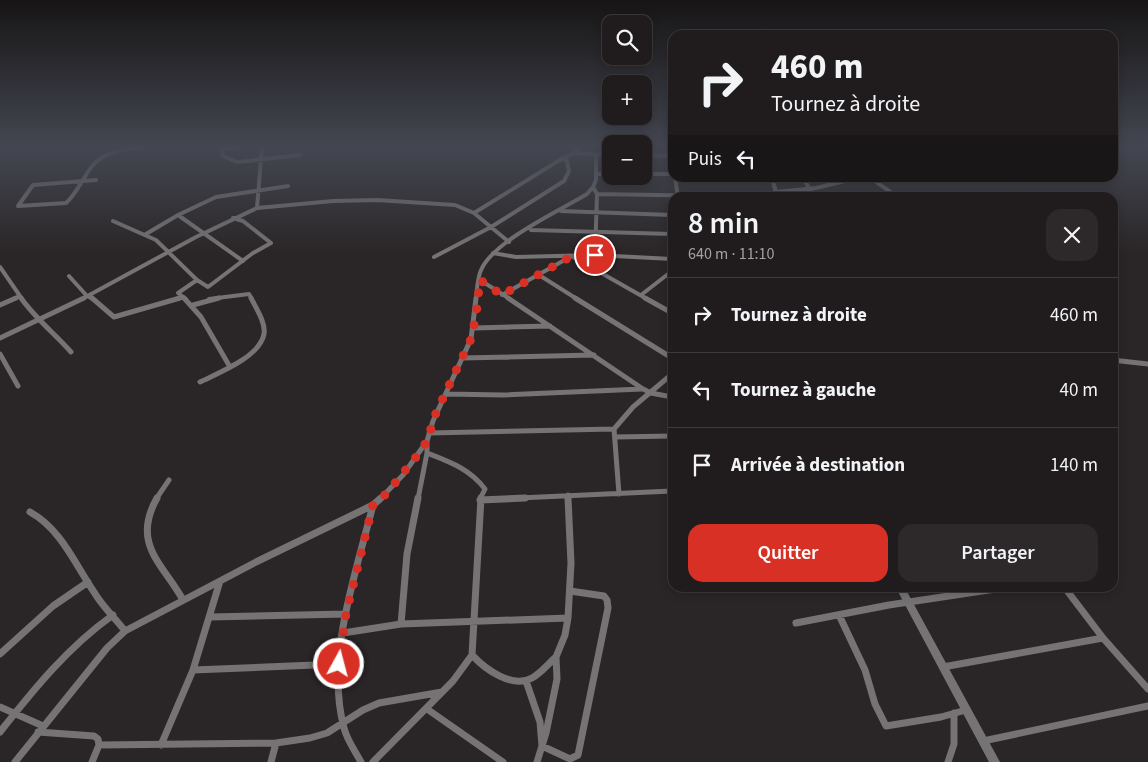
<!DOCTYPE html>
<html lang="fr">
<head>
<meta charset="utf-8">
<style>
	body { margin:0; font-family:"Source Sans 3",sans-serif; background:#2d292a; color:#f1f3f6; height:100vh; display:flex; flex-direction:column; font-size:19px; white-space:nowrap }
	* { box-sizing:border-box; margin:0 }
	p { font-size:16px; color:#a2a1a4 }
	.icon { flex:none; width:28px; height:28px; fill:none; stroke:currentColor; stroke-width:2; stroke-linecap:round; stroke-linejoin:round }
	.map { position:relative; flex:1; overflow:hidden }
	.side { position:absolute; left:668px; top:192px; width:450px; height:400px; display:flex; flex-direction:column; background:#201c1d; border-radius:15px; box-shadow:0 2px 12px #0003,0 0 0 1px #3d3a3b }
	.side>* { flex:none }
	.top-card { position:absolute; left:668px; top:30px; width:450px; height:152px; border-radius:15px; box-shadow:0 2px 12px #0003,0 0 0 1px #3d3a3b; background:#201c1d; color:#f1f3f6; overflow:hidden }
	.fabs { position:absolute; left:602px; top:15px; display:grid; gap:10px }
	.fabs a { display:grid; place-items:center; width:50px; height:50px; border-radius:10px; background:#201c1d; box-shadow:0 2px 12px #0003,0 0 0 1px #3d3a3b; font-size:25px }
	.pin { position:absolute; display:grid; place-items:center; width:42px; height:42px; color:#fff; margin:-21px; border:2px solid #fff; border-radius:50%; box-shadow:0 1px 5px #0007 }
	.me { position:absolute; width:55px; margin:-28px; rotate:7deg; stroke-linejoin:round; filter:drop-shadow(0 0 4px #0008) }
	.turn { display:flex; align-items:center; gap:18px; height:105px; padding:0 20px; font-size:22px }
	.turn .icon { width:65px; height:65px; stroke-width:2.5 }
	.turn b { display:block; font-size:35px; line-height:42px }
	.then { display:flex; align-items:center; height:48px; padding:0 20px; background:#0003; gap:10px; font-size:19px }
	.round { display:grid; place-items:center; flex:none; width:52px; height:52px; border-radius:15px; background:#2d292a }
	.headline { display:flex; align-items:center; justify-content:space-between; height:85px; padding:0 20px }
	h1 { font-size:30px; font-weight:600; line-height:38px }
	.cta { display:flex; gap:10px; margin-top:auto; padding:10px 20px }
	.cta a { flex:1; height:58px; border-radius:15px; background:#d93025; color:#fff; font-size:20px; font-weight:600; line-height:58px; text-align:center }
	.cta a+a { background:#2d292a; color:#f1f3f6 }
	ul { padding:0; list-style:none }
	li { display:flex; align-items:center; gap:15px; height:75px; padding:0 20px; border-top:1px solid #3d3a3b }
	li div { flex:1 }
	li b { display:block; font-size:19px }
	li em { font-style:normal }
	.map>svg:first-child { display:block }
	.lines { fill:none; stroke-linecap:round; stroke-linejoin:round }
	.minor-far2 { stroke:#767374; stroke-width:4 }
	.minor-far1 { stroke:#767374; stroke-width:5 }
	.minor { stroke:#767374; stroke-width:7 }
	.tertiary { fill:#767374; fill-rule:evenodd }
	.route { stroke:#d93025; stroke-width:9; stroke-dasharray:0 16.2 }
</style>
</head>
<body>
<div class="map">
<svg width="1148" height="762" viewBox="0 0 1148 762">
	<rect width="100%" height="100%" fill="#2a2627"/>
	<g class="lines">
		<path class="minor-far2" d="M220 146 223 156 237 162 300 155
			M220 150 247 146
			M575 153 611 155
			M644 155 672 156
			M597 174H611
			M644 174H672
			M675 178 678 197
			M803 178 815 198
			M872 178C880 187 890 189 896 198
			M776 192 816 188 857 178
			M597 194 777 197
			M18 206 66 203C78 192 83 177 93 165 106 149 132 149 151 146
			M18 206 33 185 96 180
			M257 208 262 146
			M561 211 672 215
			M474 213 509 242
			M178 215 243 261
			M113 221 156 240 197 280 208 287 253 253 271 243 243 221 233 218
			M531 230 672 234
			M146 234 178 215 216 197 288 186
			M493 253 516 257 595 255 672 259
			M595 255 597 194 593 187 596 180V155
			M434 257 491 227 564 181 569 171 567 161 563 158
			M573 257 647 299
			M0 267 22 299
			M539 275 577 299
			M69 276 87 296 93 299
			M480 280 510 299
			M502 295 570 257
			M641 295 672 271
			M13 299 20 296
			M82 299 196 237 257 208 333 201 377 200 455 205 474 213 563 158 575 153 579 146
			M176 299 183 297
			M186 299 178 293 197 280
			M209 299 249 294 252 299
			M476 299C477 289 477 277 482 268 496 240 559 211 587 194L593 187"/>
		<path class="minor-far1" d="M21 298C35 318 55 334 71 352
			M92 298 114 317 180 298
			M184 298 201 317 230 367
			M508 298 643 389 651 393 672 397
			M575 298 672 358
			M645 298 672 313
			M0 305 16 298
			M193 305 219 298
			M475 328 550 326
			M0 338 84 298
			M0 354 18 386
			M462 358 594 355
			M1112 360 1148 364
			M200 382C218 373 260 357 264 334 266 323 256 308 251 298
			M446 394 503 395 642 389
			M429 433 614 429
			M615 437 672 436
			M427 453C450 462 470 469 485 489L480 499
			M619 494 614 429 633 407 672 374
			M568 495V499
			M156 499 169 480
			M380 499 403 475 427 441
			M418 499 427 453V441L433 421 471 339 476 298
			M498 499 672 491"/>
		<path class="minor" d="M157 498C131 544 163 564 183 600
			M481 498 472 655C485 669 512 689 532 678 541 673 548 664 556 657
			M480 500 525 498
			M30 512C61 529 75 564 94 592 102 606 115 618 125 631
			M1065 588 1103 638 1148 689
			M839 615 865 670 875 704 886 726 941 717 966 710
			M210 617 346 614
			M796 623 889 605 1002 588
			M401 624 407 554 418 498
			M343 633 401 624 568 618
			M0 654 53 606 88 582
			M943 667 1103 638
			M193 670 339 664
			M526 681 540 722 542 746 570 759 578 755 608 608 607 600 604 596 570 591
			M0 707 43 726
			M427 709 503 762
			M0 732C34 689 68 647 113 615
			M38 732 94 736 98 739 99 745 92 762
			M983 741 1148 706
			M99 745 276 743 310 738 327 733 363 710 379 703 442 692
			M161 745 193 670 220 581
			M15 762 107 648 125 631 256 562 373 505 381 498
			M271 762 276 743
			M361 762C355 751 347 740 344 728 325 658 356 573 373 505
			M373 762 453 681 472 655
			M537 762 546 733 557 679 556 657 565 635 568 618 571 563 568 498
			M948 762 954 744V713"/>
		<path class="tertiary" d="M770 178H774L780 198H775Z
			M896 588H905L1000 762H989Z"/>
	</g>
	<linearGradient id="sky" x2="0" y2="1"><stop stop-color="#171515"/><stop offset="0.58" stop-color="#444752"/><stop offset="1" stop-color="#444752" stop-opacity="0"/></linearGradient>
	<rect width="1148" height="253" fill="url(#sky)"/>
	<g class="lines">
		<path class="route" d="M339 664 346 614 373 505 387 493 420 452 427 441 436 413 471 339 476 316 480 280 502 295 570 257 595 255"/>
	</g>
</svg>
<div class="fabs">
<a><svg class="icon" aria-label="search" viewBox="0 0 24 24"><circle cx="10" cy="10" r="6"/><path d="M15 15l6 6"/></svg></a>
<a>+</a>
<a>−</a>
</div>
<div class="pin" style="left:595px;top:255px;background:#d93025"><svg class="icon" aria-label="arrive" viewBox="0 0 24 24"><path d="M6 21V4h12l-3 4 3 4H6"/></svg></div>
<svg class="me" style="left:339px;top:664px" viewBox="-20 -20 40 40"><circle r="17" fill="#d93025" stroke="#fff" stroke-width="3"/><path d="M0-11L8 9 0 5-8 9z" fill="#fff"/></svg>
<div class="top-card">
<div class="turn"><svg class="icon" aria-label="right" viewBox="0 0 24 24"><path d="M7 20v-9h11M14 6l5 5-5 5"/></svg><div><b>460 m</b>Tournez à droite</div></div>
<div class="then">Puis<svg class="icon" aria-label="left" viewBox="0 0 24 24"><path d="M17 20v-9H6M10 6l-5 5 5 5"/></svg></div>
</div>
<section class="side">
<div class="headline"><div><h1>8 min</h1><p>640 m · 11:10</p></div><a class="round"><svg class="icon" aria-label="close" viewBox="0 0 24 24"><path d="M6 6l12 12M18 6L6 18"/></svg></a></div>
<ul>
<li><svg class="icon" aria-label="right" viewBox="0 0 24 24"><path d="M7 20v-9h11M14 6l5 5-5 5"/></svg><div><b>Tournez à droite</b></div><em>460 m</em></li>
<li><svg class="icon" aria-label="left" viewBox="0 0 24 24"><path d="M17 20v-9H6M10 6l-5 5 5 5"/></svg><div><b>Tournez à gauche</b></div><em>40 m</em></li>
<li><svg class="icon" aria-label="arrive" viewBox="0 0 24 24"><path d="M6 21V4h12l-3 4 3 4H6"/></svg><div><b>Arrivée à destination</b></div><em>140 m</em></li>
</ul>
<div class="cta"><a>Quitter</a><a>Partager</a></div>
</section>
</div>
</body>
</html>
